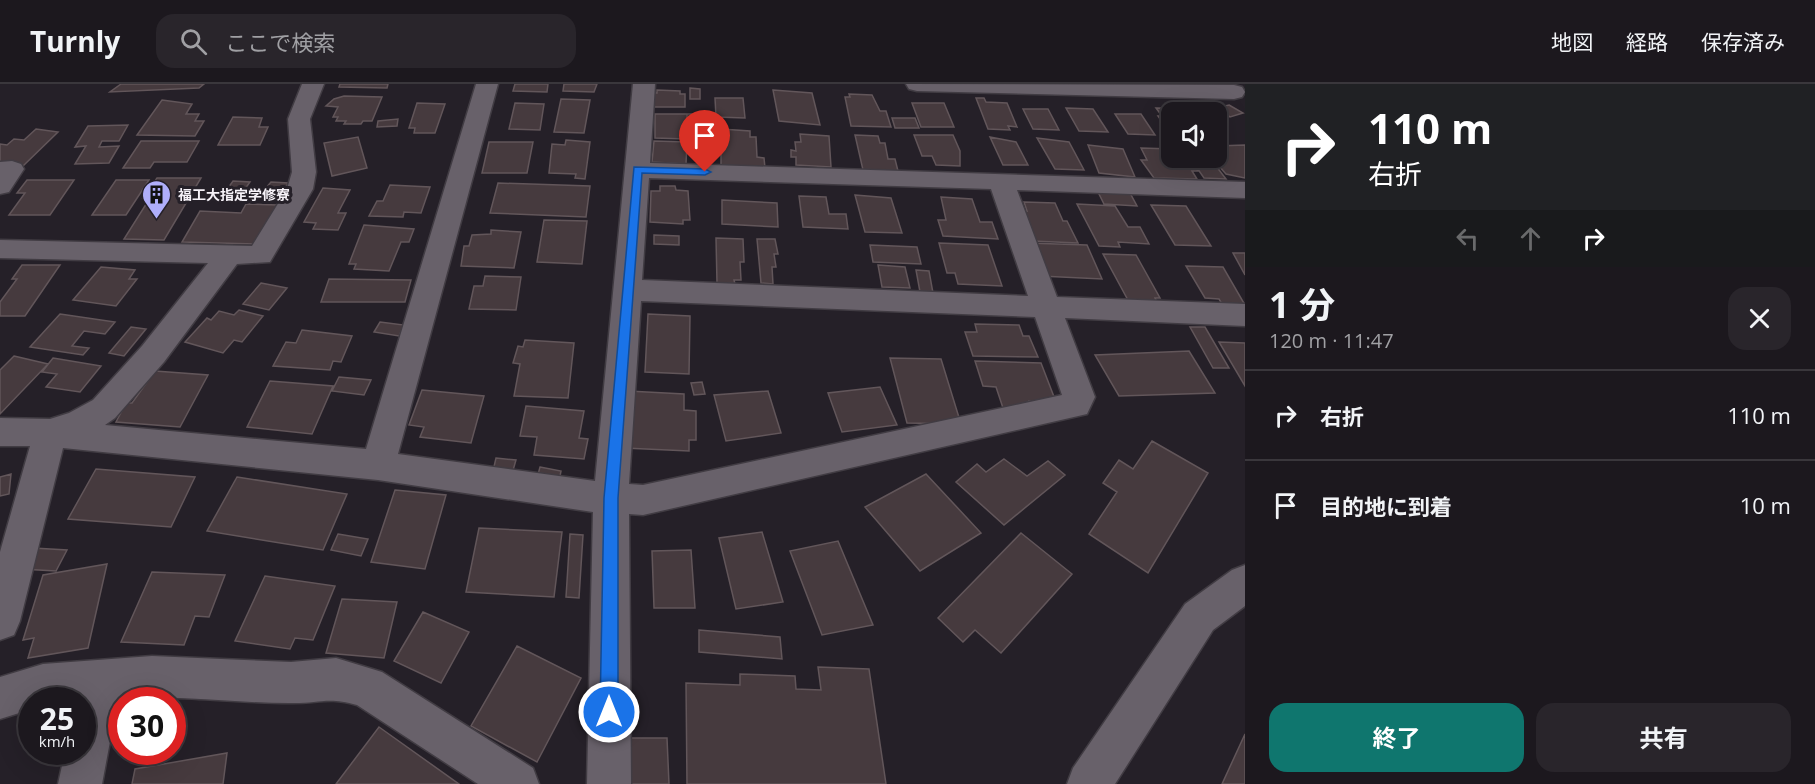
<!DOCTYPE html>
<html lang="ja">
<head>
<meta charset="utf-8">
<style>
	body { margin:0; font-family:"Open Sans","Noto Sans JP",sans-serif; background:#29252b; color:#f1f3f6; height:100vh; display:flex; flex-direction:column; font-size:22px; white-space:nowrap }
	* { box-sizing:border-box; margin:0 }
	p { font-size:20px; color:#a0a0a4 }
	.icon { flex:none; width:33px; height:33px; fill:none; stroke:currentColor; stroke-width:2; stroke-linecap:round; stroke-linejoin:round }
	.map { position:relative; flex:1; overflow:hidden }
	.details { display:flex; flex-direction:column; background:#1c181e; width:570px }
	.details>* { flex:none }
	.banner { background:#202124; color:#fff; overflow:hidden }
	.controls { position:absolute; left:1161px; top:18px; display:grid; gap:12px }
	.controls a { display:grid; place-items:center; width:66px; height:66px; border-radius:12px; background:#1c181e; box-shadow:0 6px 24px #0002,0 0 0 2px #3a373c; font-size:30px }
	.speed { position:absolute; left:18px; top:603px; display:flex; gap:12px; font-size:30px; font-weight:700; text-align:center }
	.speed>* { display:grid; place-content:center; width:78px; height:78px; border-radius:50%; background:#1c181e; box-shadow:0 6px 24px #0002,0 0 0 2px #3a373c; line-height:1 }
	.speed small { font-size:15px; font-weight:400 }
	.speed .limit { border:9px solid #d22; background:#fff; color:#111 }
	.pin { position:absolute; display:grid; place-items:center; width:51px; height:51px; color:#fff; margin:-62px -26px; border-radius:50% 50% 50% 0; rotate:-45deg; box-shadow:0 0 6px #0007 }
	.pin .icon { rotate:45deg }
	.me { position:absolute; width:66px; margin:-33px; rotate:0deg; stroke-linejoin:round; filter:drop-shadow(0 0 4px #0008) }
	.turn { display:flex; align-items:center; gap:21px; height:126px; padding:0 24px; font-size:27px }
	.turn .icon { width:78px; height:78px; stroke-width:2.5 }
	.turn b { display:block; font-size:42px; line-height:51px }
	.lanes { display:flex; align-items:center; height:57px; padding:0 24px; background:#0003; justify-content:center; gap:30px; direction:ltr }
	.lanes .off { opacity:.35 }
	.round { display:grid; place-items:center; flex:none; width:63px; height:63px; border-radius:18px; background:#29252b }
	.summary { display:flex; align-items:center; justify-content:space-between; height:102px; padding:0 24px }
	h1 { font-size:36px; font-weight:700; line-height:45px }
	.action { display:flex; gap:12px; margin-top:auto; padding:12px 24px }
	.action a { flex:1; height:69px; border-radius:18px; background:#0f766e; color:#fff; font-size:24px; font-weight:700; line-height:69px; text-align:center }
	.action a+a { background:#29252b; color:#f1f3f6 }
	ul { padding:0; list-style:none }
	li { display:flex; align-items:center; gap:18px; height:90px; padding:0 24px; border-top:2px solid #3a373c }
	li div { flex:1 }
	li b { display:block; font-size:22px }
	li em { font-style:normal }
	header { display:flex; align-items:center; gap:36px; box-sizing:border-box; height:84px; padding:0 30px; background:#1c181e; border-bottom:2px solid #3a373c }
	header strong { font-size:28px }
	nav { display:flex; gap:33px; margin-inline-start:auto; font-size:21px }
	.search { width:420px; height:54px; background:#29252b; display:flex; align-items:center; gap:15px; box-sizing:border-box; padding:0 21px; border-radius:18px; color:#a0a0a4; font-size:22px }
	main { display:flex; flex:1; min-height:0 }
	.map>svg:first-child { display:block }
	.building { fill:#463a3e; stroke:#62565a; stroke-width:1.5 }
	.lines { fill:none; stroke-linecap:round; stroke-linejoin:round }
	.street-casing { stroke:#413c43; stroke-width:3 }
	.street { fill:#68616a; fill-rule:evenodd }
	.route { fill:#1a73e8; stroke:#114b97; stroke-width:1.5 }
	.labels { text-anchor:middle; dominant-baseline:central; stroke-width:6; stroke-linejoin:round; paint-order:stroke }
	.far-poi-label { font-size:14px; font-weight:bold; fill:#f6f2f8; stroke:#252028; text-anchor:start }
</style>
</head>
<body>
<header>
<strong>Turnly</strong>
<div class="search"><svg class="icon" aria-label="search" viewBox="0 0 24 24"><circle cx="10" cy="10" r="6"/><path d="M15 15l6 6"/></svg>ここで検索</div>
<nav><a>地図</a><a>経路</a><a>保存済み</a></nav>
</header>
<main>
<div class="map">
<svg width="1245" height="700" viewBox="0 0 1245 700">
	<rect width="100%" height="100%" fill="#252028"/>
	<path class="building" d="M121 0H204L199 4 110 8Z
		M340 0H388L387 4 339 3Z
		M515 0H548L547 8 513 7Z
		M564 0H597L594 8 563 7Z
		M690 4 700 5V15H690Z
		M657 6 680 7V10H685V23H651L650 9H657Z
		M773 6 812 9 820 41 779 37Z
		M849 10 872 11 880 27H886L891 43 851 42 845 13H850Z
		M344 12 382 13 372 37H363L361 40H344L346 37H336L338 33H333L338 23 326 22 334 15Z
		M715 14H743L745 34 716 33Z
		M976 14H984L986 18 1007 19 1017 43 1008 42 1010 46 988 45Z
		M561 15 590 16 584 49 554 48Z
		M162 16 192 20 186 30H199L195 37H204L195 52 137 51Z
		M417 19 445 20 435 49H414L415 44H409Z
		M515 19 544 20 540 46 509 45Z
		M912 19H944L954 43H921Z
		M1229 21 1243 29 1230 33 1216 24Z
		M1066 24 1093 25 1108 48 1079 47Z
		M1156 24 1202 25 1205 28H1172V46L1167 45 1158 32H1162Z
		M1023 25H1048L1059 46 1033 45Z
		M655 30H687V55L655 54Z
		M687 30H700V37H687Z
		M1115 30H1141L1155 51 1128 50Z
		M233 33 262 34 259 43H268L260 61H218Z
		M892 34H915L919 44H895Z
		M398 35 397 42 377 43 378 37Z
		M128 41 119 57H102L99 63 119 62 109 79 75 80 86 62 75 63 88 42Z
		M36 45 58 48 23 82 0 80V60L7 61 14 55 24 56Z
		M721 45 750 47V53H756L757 73 764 74 765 84 721 81Z
		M800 50 829 52 831 83 796 81V73H791V66L796 67 795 58H801Z
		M855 51 878 52 880 59H885L888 75H895L898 87 863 86Z
		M914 51H953L960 67V82L936 81 932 72H922Z
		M358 53 367 84 332 92 324 59Z
		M990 53 1016 58 1028 81H1003Z
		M1037 54 1069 58 1084 86 1055 85Z
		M566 56 590 58 585 95 575 94 576 90 549 89 552 60 565 61Z
		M141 57H199L187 78H154L150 84H123Z
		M654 57 687 58 686 80 652 78Z
		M489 58H533L527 89H482Z
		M1088 61 1123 65 1135 93 1099 89Z
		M1245 61V94L1226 90 1212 74H1216V62Z
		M1141 64 1172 65V74H1189L1198 87H1192L1197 95 1154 94 1141 76H1147Z
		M1195 81 1216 82 1226 95 1204 94Z
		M157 94H201L164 156 124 155 150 114H143Z
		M27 96H74L50 131H9L25 109H17Z
		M116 96H149L126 131H92Z
		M233 97 250 98 245 105 228 104Z
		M271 98 288 99 284 106 266 104Z
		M498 99 590 102 586 133 490 129Z
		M390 101 430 103 421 129 404 128 403 133 369 132 377 117H383Z
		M660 102H675L676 106 688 107 690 136H683V140L650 138 651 107H660Z
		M323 104 350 106 338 129H346L338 146 313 145 316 139 304 138Z
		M1098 108 1130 109 1137 122 1104 120Z
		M855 111 891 114 902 149 865 148Z
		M799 112 826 113 829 130H846L848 145 803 143Z
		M941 113 972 115 980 138H992L998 155 943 152 938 136H946Z
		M722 116 777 119 778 143 722 140Z
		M1024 118 1055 119 1063 137H1067L1078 159 1032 157 1020 126 1027 127Z
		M246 120 278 121 258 160 182 158 200 127 241 129Z
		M1077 120 1115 122 1128 143H1140L1149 160 1118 158 1120 163 1099 162Z
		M1151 121 1186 122 1211 162 1175 161Z
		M544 136 587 137 582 180 537 178Z
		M364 141 414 145 409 158H401L389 187 354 185 356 180H349Z
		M491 146 521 148 514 184 461 182 464 162H469L472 151 491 150Z
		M654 151 679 152V161L654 160Z
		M716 154 743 155 744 178H740L741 196H734L735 200 717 199Z
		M757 155H775L778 170H774L776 183H772L773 200 761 199Z
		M939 159 988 161 1002 202 958 200 955 189H947Z
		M1027 159 1087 161 1102 195 1040 192Z
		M870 161 917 163 921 180 873 178Z
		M1233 169H1245V191Z
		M1103 170 1136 171 1160 214H1155L1157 218H1129Z
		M22 181H60L25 232H0V218L17 195H12Z
		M878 181 905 183 910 204 882 203Z
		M1186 182 1223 183 1245 221 1222 220 1219 215 1205 214Z
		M101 183 135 186 129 195H137L116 222 73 216Z
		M916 186 929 187 933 209 920 208Z
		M485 192 521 193 516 226 469 225 474 202H483Z
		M329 195 411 196 405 218H321Z
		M261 199 287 204 269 226 243 220Z
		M239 226 263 232 242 258 234 256 223 269 185 258 207 234 211 236 219 227 234 231Z
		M60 230 115 238 105 250 84 247 72 262 89 264 83 271 30 263Z
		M648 230 690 232 689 290 645 288Z
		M380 238 404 241 399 252 374 248Z
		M975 240 1019 241 1023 252H1029L1038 273 973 272 965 248H977Z
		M131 243 146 245 124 272 109 269Z
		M1190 243H1205L1229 284H1213Z
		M302 246 352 252 341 278 333 277 330 286 273 282 286 258 296 259Z
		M525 256 574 259 568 314 514 312 520 280 513 279 518 262 523 263Z
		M1219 258 1245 259V302Z
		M1189 267 1215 309 1119 312 1095 271Z
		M14 272 48 280 0 330V286Z
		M53 274 101 282 80 308 46 303 57 290 42 288Z
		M890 274 941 275 961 340 907 339Z
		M975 277 1041 279 1056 318 1029 317 1031 324H1003L996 303 983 302Z
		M155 287 208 291 180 343 116 338 126 319H132Z
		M339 293 371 296 364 311 332 307Z
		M270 297 333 302 312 350 247 343Z
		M702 298 705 310 694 311 691 299Z
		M880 303 897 341 842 348 828 309Z
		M422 306 484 312 471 359 420 353 424 343 409 341Z
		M628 307 684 310V326L696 327V356H689V367L624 364Z
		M768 307 781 349 726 357 714 311Z
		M526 322 584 327 579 354 588 355 584 375 534 371 537 353 520 352Z
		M1152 357 1208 389 1148 489 1089 450 1117 408 1103 399 1119 376 1133 385Z
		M496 374 516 376 512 390 493 387Z
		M1004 375 1027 392 1048 377 1065 391 1004 441 956 398 977 380 986 388Z
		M540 383 561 387 559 397 537 394Z
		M96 385 195 393 171 443 68 435Z
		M11 390 9 410 0 412V393Z
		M926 390 981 449 920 487 865 423Z
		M237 393 347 410 323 466 207 447Z
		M395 406 446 411 425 485 371 478Z
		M479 444 562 448 554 513 466 508Z
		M762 448 783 518 736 525 719 454Z
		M1021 449 1072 490 1001 569 975 546 963 558 938 534Z
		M338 450 368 455 361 472 331 466Z
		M570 450 583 451 579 514 566 513Z
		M838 457 873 541 822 551 790 467Z
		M33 464 67 466 56 487 21 485Z
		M691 466 695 524H654L652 467Z
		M107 480 88 564 28 574 34 554 23 556 43 491Z
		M152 488 225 491 209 533 195 532 184 561 121 558Z
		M265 492 335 502 313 556 295 554 290 565 235 557Z
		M342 515 397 518 384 574 326 569Z
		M423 528 469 548 441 599 394 577Z
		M699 546 780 553 782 575 699 568Z
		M517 562 581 594 537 678 471 642Z
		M818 583 869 585 886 700H687L686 599 740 601V590L795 592 796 605 821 606Z
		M379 643 459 700H336Z
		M1245 650V700H1222Z
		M630 654H667L669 700H630Z
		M227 669 223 700H132L135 685Z"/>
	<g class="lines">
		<defs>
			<path id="street" d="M302 0H324L310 35 316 88 313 105 270 178 237 180 164 278 115 334 105 341 366 365 476 0H498L398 370 595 397 633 0H655L650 79 1245 98V114L1017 106 1057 213 1245 220V242L1065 234 1095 313 1087 330 643 431 629 430 631 700H587L593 428 378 396 63 364 20 537 14 551 0 556V468L30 362H0V334L50 335 69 329 93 316 142 262 208 179 0 174V156L252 162 287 105 292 88 288 35ZM649 94 991 105 1028 212 642 196ZM641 217 1035 233 1062 311 643 401 629 400Z
				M906 0 1234 1 1242 3 1245 8 1242 13 1234 15 917 7 909 5Z
				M12 77 21 80 24 85 9 108 0 110V78Z
				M1245 481V522L1213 546 1115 700H1067L1073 684 1185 520 1232 486Z
				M152 572 291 578 336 574 382 588 533 684 539 700H478L357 621C327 612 318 620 289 619 232 619 175 610 118 615L102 700H58L65 668H82V616H32V625L0 635V593L43 580Z"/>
		</defs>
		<use href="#street" class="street-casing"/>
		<use href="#street" class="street"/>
	</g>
	<path class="route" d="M634 83 705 85 711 88 705 91 642 89 618 414V628L615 635 609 637 603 635 600 628 604 414Z"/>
	<defs>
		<symbol id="building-pin" viewBox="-11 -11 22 30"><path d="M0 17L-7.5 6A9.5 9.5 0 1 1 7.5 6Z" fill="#afaefa" stroke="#252028"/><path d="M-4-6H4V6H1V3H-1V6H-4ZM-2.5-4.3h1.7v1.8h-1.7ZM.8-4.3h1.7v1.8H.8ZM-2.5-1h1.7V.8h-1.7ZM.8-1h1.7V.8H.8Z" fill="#111"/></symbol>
	</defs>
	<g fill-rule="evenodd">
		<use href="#building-pin" x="140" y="94" width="33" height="45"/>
	</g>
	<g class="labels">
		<g class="far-poi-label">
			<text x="178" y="110">福工大指定学修寮</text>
		</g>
	</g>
</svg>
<div class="controls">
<a><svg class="icon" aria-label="sound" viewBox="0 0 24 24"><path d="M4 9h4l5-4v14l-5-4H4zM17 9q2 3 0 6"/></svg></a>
</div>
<div class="speed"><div>25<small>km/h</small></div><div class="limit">30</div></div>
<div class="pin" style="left:705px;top:88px;background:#d93025"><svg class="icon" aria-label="arrive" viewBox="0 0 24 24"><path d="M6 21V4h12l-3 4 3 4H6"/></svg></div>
<svg class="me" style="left:609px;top:628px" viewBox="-20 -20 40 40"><circle r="17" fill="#1a73e8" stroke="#fff" stroke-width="3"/><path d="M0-11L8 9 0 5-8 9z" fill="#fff"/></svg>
</div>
<section class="details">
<div class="banner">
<div class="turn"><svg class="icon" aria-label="right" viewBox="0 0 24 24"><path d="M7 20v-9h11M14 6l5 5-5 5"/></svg><div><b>110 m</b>右折</div></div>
<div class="lanes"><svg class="icon off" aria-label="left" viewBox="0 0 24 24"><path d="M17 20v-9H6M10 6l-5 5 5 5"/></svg><svg class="icon off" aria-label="ahead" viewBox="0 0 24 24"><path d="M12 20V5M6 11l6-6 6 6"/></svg><svg class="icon" aria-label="right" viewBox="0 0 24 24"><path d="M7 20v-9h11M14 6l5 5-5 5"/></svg></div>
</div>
<div class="summary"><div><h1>1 分</h1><p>120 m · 11:47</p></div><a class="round"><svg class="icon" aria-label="close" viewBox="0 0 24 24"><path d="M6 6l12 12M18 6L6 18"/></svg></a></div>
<ul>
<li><svg class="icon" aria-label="right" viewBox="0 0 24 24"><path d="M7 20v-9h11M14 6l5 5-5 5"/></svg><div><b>右折</b></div><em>110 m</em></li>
<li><svg class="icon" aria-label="arrive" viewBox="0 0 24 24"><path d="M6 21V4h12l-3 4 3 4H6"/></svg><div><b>目的地に到着</b></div><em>10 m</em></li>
</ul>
<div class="action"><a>終了</a><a>共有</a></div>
</section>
</main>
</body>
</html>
